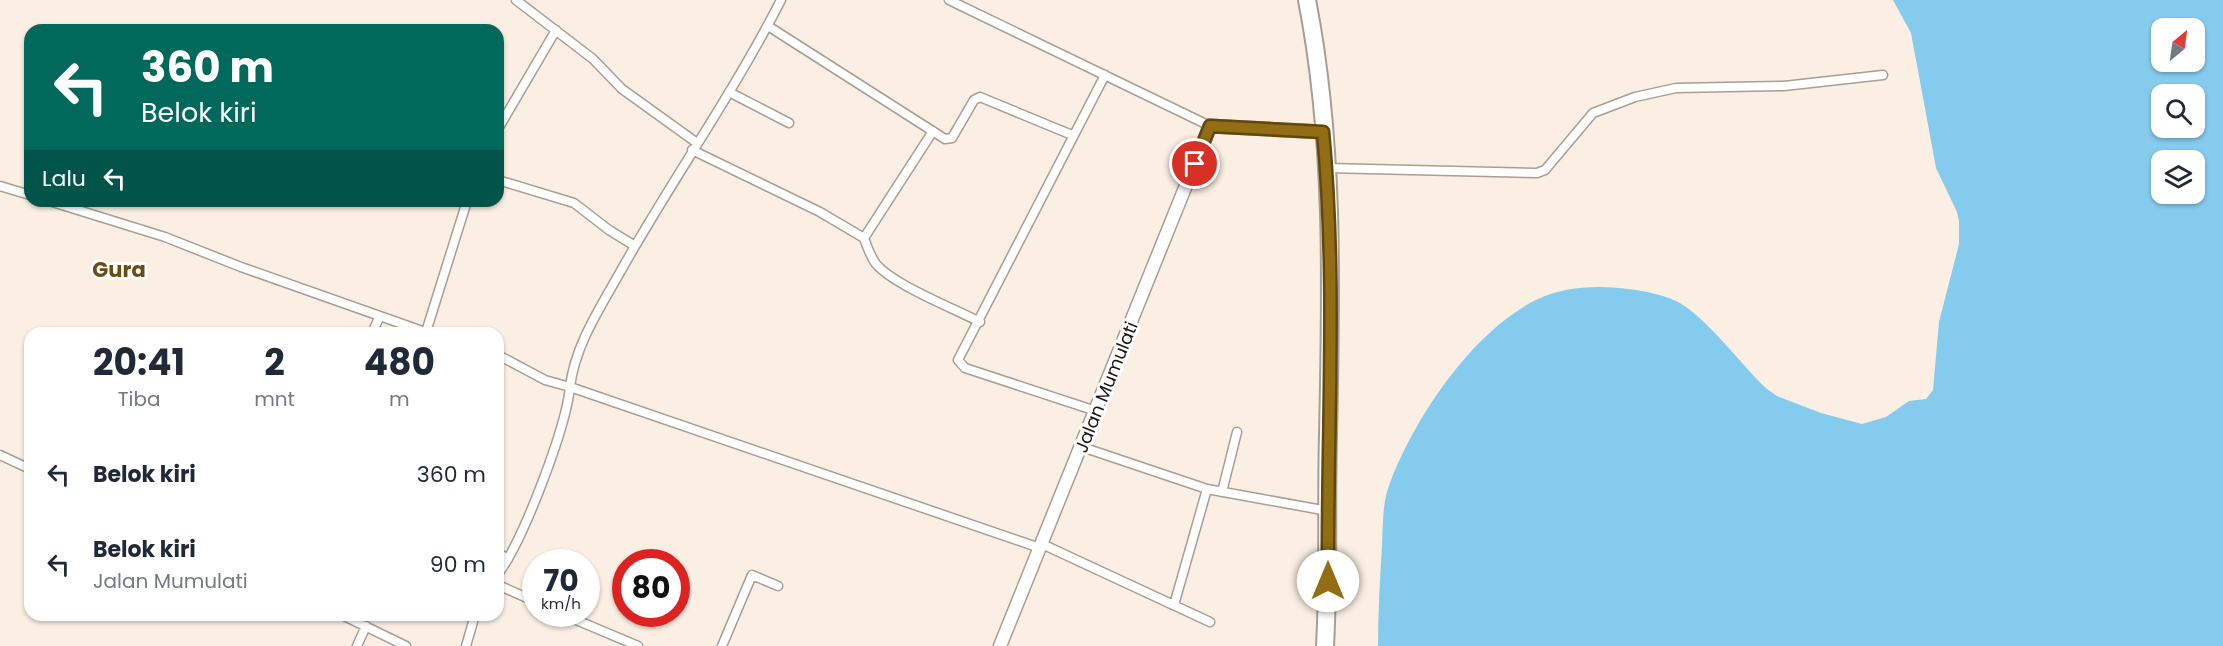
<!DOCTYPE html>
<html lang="id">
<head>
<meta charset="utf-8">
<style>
	body { margin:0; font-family:Poppins,sans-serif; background:#f6f6f7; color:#1f2937; height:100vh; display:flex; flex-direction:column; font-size:22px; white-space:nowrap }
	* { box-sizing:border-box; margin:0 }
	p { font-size:20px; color:#747a83 }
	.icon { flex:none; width:33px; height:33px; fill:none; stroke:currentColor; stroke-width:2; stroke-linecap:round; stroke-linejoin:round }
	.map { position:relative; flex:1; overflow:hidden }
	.details { position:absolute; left:24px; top:327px; width:480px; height:294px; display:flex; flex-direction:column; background:#fff; border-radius:18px; box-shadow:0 2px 4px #0004 }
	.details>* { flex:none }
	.top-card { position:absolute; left:24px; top:24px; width:480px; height:183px; border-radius:18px; box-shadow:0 2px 4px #0004; background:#00695c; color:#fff; overflow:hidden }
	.needle { width:39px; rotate:29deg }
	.controls { position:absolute; left:2151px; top:18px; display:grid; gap:12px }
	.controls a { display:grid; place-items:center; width:54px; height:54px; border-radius:12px; background:#fff; box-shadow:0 2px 4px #0004; font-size:30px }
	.speed { position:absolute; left:522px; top:549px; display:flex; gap:12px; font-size:30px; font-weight:700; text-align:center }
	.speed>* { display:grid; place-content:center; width:78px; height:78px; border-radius:50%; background:#fff; box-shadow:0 2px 4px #0004; line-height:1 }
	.speed small { font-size:15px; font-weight:400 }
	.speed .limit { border:9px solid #d22; background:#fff; color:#111 }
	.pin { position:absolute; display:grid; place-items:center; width:51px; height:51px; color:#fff; margin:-26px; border:3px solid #fff; border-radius:50%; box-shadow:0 2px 6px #0007 }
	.me { position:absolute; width:66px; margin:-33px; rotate:0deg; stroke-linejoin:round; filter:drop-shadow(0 0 4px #0008) }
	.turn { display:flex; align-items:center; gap:21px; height:126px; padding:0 18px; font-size:27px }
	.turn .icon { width:78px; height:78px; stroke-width:2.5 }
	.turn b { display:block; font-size:42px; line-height:51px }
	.then { display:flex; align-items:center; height:57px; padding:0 18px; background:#0003; gap:12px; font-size:22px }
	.eta { display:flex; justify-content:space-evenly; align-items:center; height:102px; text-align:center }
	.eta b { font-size:36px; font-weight:700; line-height:42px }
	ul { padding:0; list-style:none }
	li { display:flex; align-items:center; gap:18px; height:90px; padding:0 18px }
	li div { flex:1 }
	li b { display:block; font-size:22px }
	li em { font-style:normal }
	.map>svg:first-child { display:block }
	.water { fill:#85cbed; fill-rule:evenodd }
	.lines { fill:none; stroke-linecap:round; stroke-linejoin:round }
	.street-casing { stroke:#a99e93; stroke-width:11 }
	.secondary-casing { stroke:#a99e93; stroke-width:15 }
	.highway-casing { stroke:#a99e93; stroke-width:20 }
	.street { stroke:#fff; stroke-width:8 }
	.secondary { stroke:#fff; stroke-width:12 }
	.highway { stroke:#fff; stroke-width:16 }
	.route-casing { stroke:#5f470d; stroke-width:15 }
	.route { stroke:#926d14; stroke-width:10 }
	.labels { text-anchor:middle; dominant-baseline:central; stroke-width:6; stroke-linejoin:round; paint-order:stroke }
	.street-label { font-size:18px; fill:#191511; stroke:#fefefe }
	.quarter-label { font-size:21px; font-weight:bold; fill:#684e15; stroke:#fefefe }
</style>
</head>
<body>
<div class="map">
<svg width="2223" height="646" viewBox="0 0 2223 646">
	<rect width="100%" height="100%" fill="#fbefe3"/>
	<path class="water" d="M1893 0H2223V646H1378C1378 613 1380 579 1382 546 1383 526 1382 502 1390 483 1415 417 1473 330 1538 299 1565 286 1599 285 1628 289 1644 291 1661 294 1676 301 1705 315 1741 365 1767 389L1777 396 1821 413 1862 424 1886 417 1909 401 1926 399 1933 390 1939 322 1959 244V221L1957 212 1936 168 1911 33ZM2162 28H2194V62H2162ZM2162 94H2194V128H2162ZM2162 160H2194V194H2162Z"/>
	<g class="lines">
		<defs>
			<path id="street" d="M516 0 593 59 622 89 697 143
				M781 0C734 92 674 177 623 267 602 305 575 344 570 387L1040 548
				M949 0 1210 126
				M768 26 945 139 952 138 974 100 980 97 1072 135
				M729 92 789 123
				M498 129 556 30
				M692 150 820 212 864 238 933 131
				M1327 168 1537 173 1545 170 1593 113 1635 97 1676 88 1784 86 1883 75
				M498 180 574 203 609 230 635 246
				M0 186 30 195
				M49 201 165 237 241 267 428 333
				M864 238C867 246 870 256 876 264 894 285 953 308 980 322
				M426 332 467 201
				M372 333 380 316
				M498 355 545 380 570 387C566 428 523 541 498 574
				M1096 411 965 368 958 360 1105 75
				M1082 447 1207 489 1328 511
				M0 455 30 469
				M1222 492 1237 432
				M1042 544 1210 622
				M498 553 508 559
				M498 585 536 602
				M1174 605 1207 489
				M562 614 638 646
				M342 615 406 646
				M357 646 366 626
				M466 646 475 615
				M722 646 752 575 778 586"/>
			<path id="secondary" d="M1000 646 1210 126 1323 132"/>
			<path id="highway" d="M1307 0C1335 143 1331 291 1328 436 1326 506 1329 576 1325 646"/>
		</defs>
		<use href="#street" class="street-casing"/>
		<use href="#secondary" class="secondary-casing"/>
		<use href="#highway" class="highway-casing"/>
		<use href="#street" class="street"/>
		<use href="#secondary" class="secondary"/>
		<use href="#highway" class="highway"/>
	</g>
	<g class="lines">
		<defs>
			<path id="route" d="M1195 164 1210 126 1323 132C1337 281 1327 431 1328 581"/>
		</defs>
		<use href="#route" class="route-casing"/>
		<use href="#route" class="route"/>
	</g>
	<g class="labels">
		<g class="street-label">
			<text transform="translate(1106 387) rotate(-68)">Jalan Mumulati</text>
		</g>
		<g class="quarter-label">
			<text x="119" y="269">Gura</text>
		</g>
	</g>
</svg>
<div class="controls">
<a><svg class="needle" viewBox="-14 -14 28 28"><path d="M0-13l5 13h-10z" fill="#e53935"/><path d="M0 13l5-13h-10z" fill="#747a83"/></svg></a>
<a><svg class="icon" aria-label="search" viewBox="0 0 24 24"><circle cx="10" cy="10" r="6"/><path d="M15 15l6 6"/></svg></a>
<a><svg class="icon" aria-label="layers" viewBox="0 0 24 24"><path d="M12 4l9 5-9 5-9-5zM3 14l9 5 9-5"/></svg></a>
</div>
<div class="speed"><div>70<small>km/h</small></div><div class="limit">80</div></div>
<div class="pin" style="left:1195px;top:164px;background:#d93025"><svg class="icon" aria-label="arrive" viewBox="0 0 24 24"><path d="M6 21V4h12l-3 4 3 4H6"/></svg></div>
<svg class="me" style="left:1328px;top:581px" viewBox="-20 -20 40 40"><circle r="19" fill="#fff"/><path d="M0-13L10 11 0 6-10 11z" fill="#926d14"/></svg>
<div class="top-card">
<div class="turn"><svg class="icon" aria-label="left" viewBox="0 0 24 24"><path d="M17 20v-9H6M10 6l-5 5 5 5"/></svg><div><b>360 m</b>Belok kiri</div></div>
<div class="then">Lalu<svg class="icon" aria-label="left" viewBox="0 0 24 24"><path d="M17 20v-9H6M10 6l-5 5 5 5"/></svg></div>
</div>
<section class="details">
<div class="eta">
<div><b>20:41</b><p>Tiba</p></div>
<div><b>2</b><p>mnt</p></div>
<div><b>480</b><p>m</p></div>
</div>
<ul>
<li><svg class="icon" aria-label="left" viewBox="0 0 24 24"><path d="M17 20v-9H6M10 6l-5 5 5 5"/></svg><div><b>Belok kiri</b></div><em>360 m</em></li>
<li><svg class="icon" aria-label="left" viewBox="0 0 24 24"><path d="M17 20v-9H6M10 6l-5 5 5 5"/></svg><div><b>Belok kiri</b><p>Jalan Mumulati</p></div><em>90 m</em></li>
</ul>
</section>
</div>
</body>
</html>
